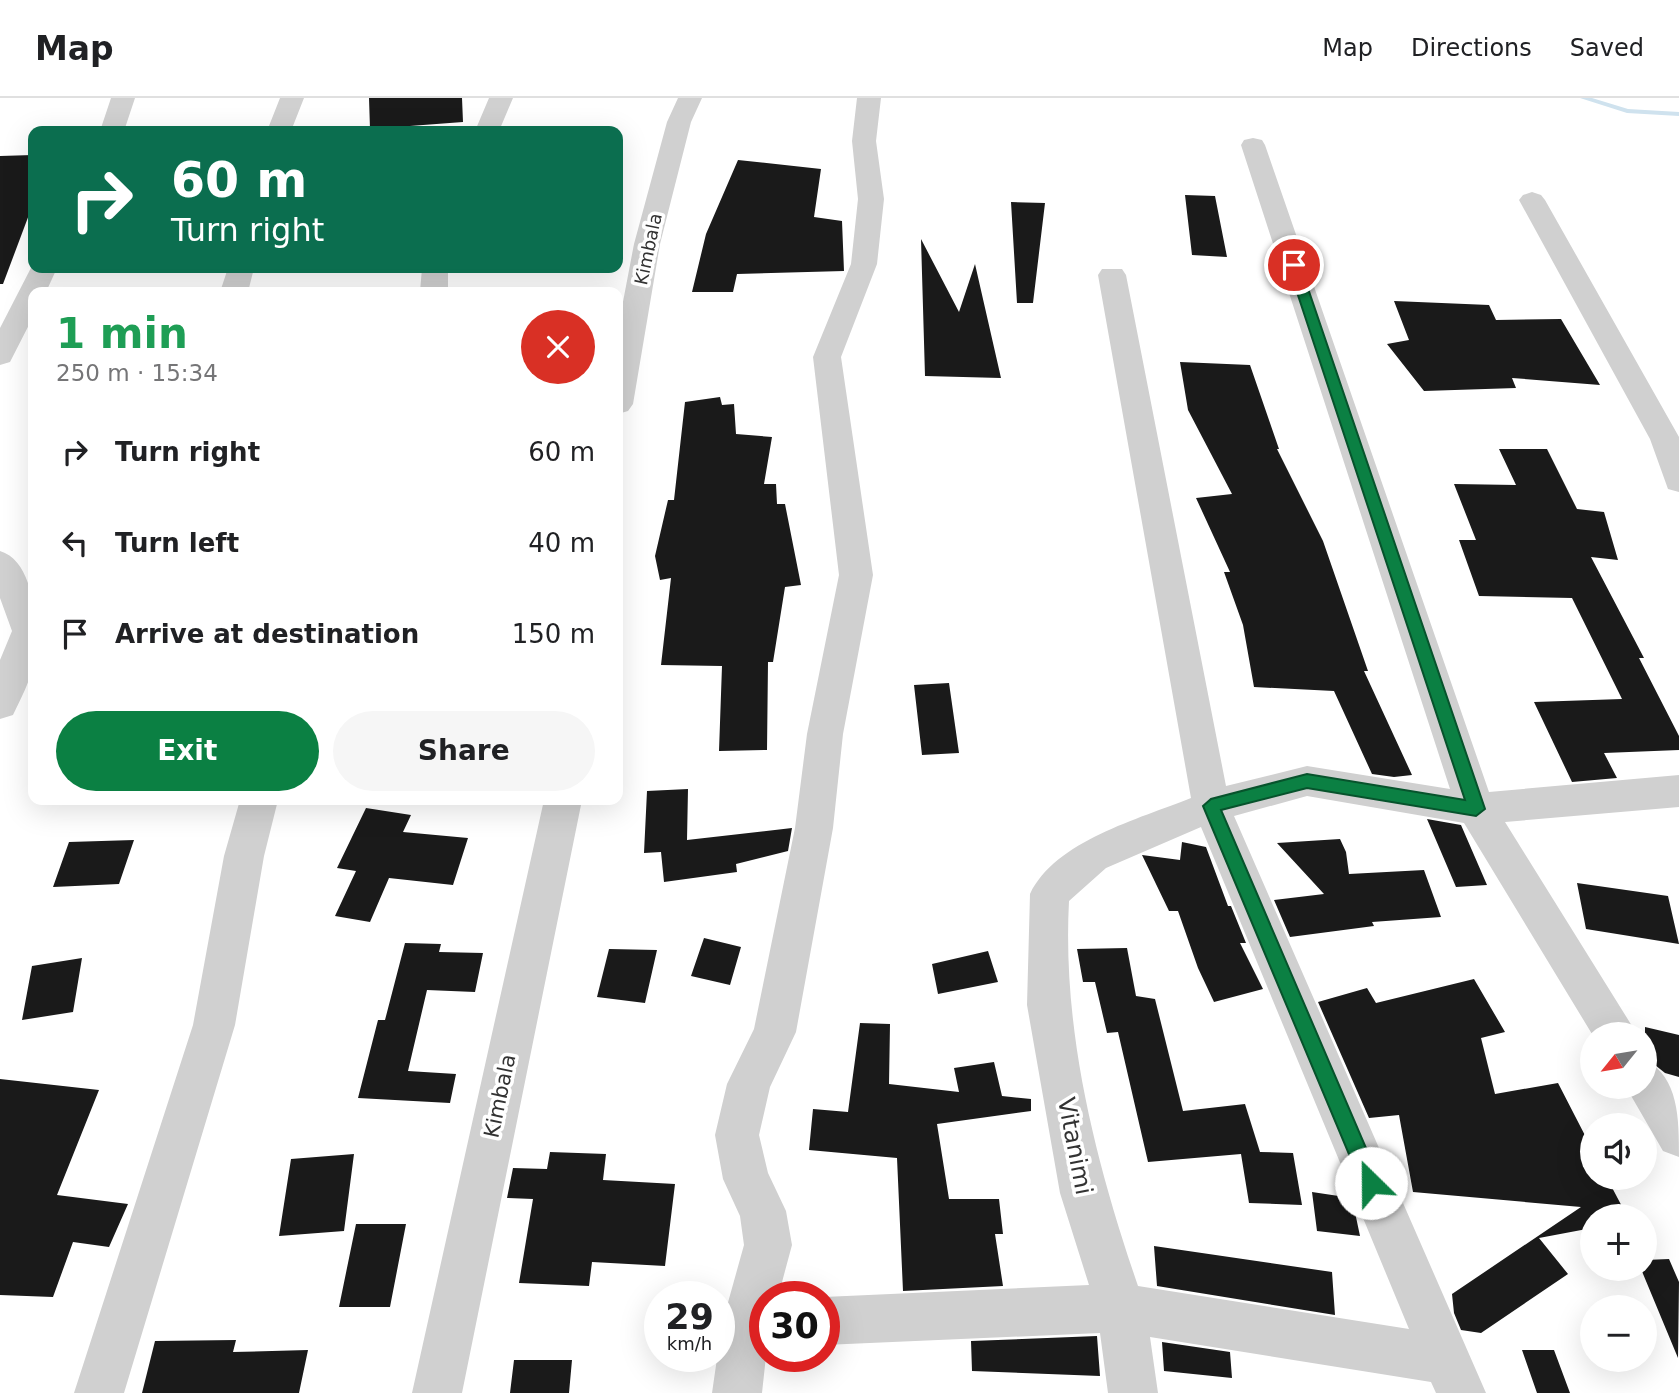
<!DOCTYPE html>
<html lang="en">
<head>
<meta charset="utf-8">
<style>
	body { margin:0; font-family:"DejaVu Sans",sans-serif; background:#f6f6f6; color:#202124; height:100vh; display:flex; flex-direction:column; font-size:26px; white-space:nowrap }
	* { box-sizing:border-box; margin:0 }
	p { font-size:23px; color:#757577 }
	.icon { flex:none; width:38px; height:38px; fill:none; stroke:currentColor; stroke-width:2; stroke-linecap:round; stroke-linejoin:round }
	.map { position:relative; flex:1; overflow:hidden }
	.sheet { position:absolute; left:28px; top:189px; width:595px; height:518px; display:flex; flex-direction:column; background:#fff; border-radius:14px; box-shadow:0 7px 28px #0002 }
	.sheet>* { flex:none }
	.hud { position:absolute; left:28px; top:28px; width:595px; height:147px; border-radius:14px; box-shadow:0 7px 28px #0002; background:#0b6e4f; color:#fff; overflow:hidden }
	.needle { width:46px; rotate:240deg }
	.controls { position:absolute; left:1580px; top:924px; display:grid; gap:14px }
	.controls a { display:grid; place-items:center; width:77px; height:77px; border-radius:50%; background:#fff; box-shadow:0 7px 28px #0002; font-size:35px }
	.speed { position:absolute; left:644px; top:1183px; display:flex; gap:14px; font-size:35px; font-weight:700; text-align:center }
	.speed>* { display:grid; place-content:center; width:91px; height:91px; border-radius:50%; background:#fff; box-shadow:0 7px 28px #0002; line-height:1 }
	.speed small { font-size:18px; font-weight:400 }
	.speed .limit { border:10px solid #d22; background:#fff; color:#111 }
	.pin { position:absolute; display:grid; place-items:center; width:60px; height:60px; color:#fff; margin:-30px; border:4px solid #fff; border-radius:50%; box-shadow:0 2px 7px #0007 }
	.me { position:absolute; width:77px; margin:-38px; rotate:337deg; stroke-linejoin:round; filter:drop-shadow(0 0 5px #0008) }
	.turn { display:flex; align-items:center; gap:24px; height:147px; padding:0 28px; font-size:32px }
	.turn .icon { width:91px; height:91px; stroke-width:2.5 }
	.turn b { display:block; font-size:49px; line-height:60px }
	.round { display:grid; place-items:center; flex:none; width:74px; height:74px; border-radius:37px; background:#f6f6f6 }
	.head { display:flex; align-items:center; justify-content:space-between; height:119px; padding:0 28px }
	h1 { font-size:42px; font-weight:700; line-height:52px; color:#1e9e55 }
	.primary-button { display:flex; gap:14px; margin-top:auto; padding:14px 28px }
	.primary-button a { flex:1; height:80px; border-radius:42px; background:#0b8043; color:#fff; font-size:28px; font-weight:700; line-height:80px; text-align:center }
	.primary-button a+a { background:#f6f6f6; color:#202124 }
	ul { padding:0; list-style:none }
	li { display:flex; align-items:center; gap:21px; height:91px; padding:0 28px }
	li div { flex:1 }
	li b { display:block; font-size:26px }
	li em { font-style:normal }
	header { display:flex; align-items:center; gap:42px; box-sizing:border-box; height:98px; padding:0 35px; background:#fff; border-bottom:2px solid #e0e0e0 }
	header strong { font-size:33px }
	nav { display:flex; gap:38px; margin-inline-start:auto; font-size:24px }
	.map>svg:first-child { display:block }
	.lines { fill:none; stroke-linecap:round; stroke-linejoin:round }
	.stream { fill:#cfe2ee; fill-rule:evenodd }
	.building { fill:#1a1a1a }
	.street { fill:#d0d0d0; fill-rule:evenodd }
	.route { fill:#0b8043; stroke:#07532c; stroke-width:2 }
	.labels { text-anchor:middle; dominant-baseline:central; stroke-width:7; stroke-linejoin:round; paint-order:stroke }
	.far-street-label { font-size:18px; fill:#333; stroke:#fff }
	.street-label { font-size:21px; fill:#333; stroke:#fff }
	.near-street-label { font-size:24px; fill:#333; stroke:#fff }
</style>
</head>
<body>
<header>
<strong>Map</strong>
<nav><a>Map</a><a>Directions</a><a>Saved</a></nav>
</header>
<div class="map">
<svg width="1679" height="1295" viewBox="0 0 1679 1295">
	<rect width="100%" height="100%" fill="#fff"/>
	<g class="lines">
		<path class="stream" d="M1580 0H1592L1628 11 1679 14V18L1627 15Z"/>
	</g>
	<path class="building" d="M369 0H462L463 24 370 31Z
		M33 57V106L3 186H0V58Z
		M738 62 821 71 814 119 842 123 844 173 737 176 733 194H692L706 136Z
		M1185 97 1215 98 1227 159 1192 157Z
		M1011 104 1045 105 1033 205H1017Z
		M921 141 959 214 975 166 1001 280 925 278Z
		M1394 203 1489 207 1496 222 1561 221 1600 287 1512 280 1516 290 1424 293 1387 246 1409 242Z
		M1180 264 1250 267 1279 351H1277L1323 443 1368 573H1364L1412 677 1394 679 1372 676 1334 593 1254 589 1243 527 1224 474H1230L1196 400 1232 396 1188 312Z
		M720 299 722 307 734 306 736 336 772 339 764 386H776L777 406H785L801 487 785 489 773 564H768L767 652 719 653 722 568 661 567 671 480 660 482 655 458 668 402H674L685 304Z
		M1499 351H1547L1577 411 1604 414 1618 462 1591 459 1644 560H1639L1679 638V652L1604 655 1617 680 1572 684 1534 604 1622 601 1572 500 1479 498 1459 442H1476L1454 386 1516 387Z
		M949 585 959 655 922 657 914 587Z
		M688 691 687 742 792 730 788 753 736 766 737 774 664 784 661 754 644 755 647 693Z
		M366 710 411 717 403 734 468 740 453 787 389 780 370 824 335 818 356 773 337 770Z
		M1427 721 1461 727 1487 787 1456 789Z
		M1340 741 1346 754 1349 776 1424 772 1441 819 1372 824 1374 828 1290 839 1274 802 1324 796 1277 745Z
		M134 742 119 786 53 789 69 744Z
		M1182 744 1206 749 1228 808H1231L1246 845H1240L1263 891 1214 904 1198 870 1178 813H1169L1142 757 1180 762Z
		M1577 785 1668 798 1679 846 1586 831Z
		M704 840 741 849 730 887 691 878Z
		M405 845 441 846 439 854 483 855 475 894 427 892 408 973 456 976 450 1005 358 1000 378 922H385Z
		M1127 850 1136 898 1155 901 1183 1013 1245 1006 1260 1054 1293 1055 1302 1107 1249 1105 1241 1056 1148 1064 1118 934 1107 935 1095 884H1083L1077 851Z
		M609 851 657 852 645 905 597 899Z
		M988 853 998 884 938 896 932 866Z
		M82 860 73 914 22 922 32 868Z
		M1474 881 1505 934 1481 940 1495 996 1558 985 1592 1051V1080H1607L1627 1118H1592V1130L1539 1140 1568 1176 1481 1235 1461 1232 1454 1215 1452 1196 1581 1109 1413 1094 1399 1017 1369 1020 1318 904 1367 890 1376 905Z
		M860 925 890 926 889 986 959 994 954 970 994 964 1002 998 1031 1001V1013L937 1026 949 1101H999L1003 1136H995L1003 1188 903 1193 897 1060 809 1052 813 1011 848 1014Z
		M1645 929 1679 937V979L1665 975 1645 959Z
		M0 981 99 992 57 1097 128 1106 109 1149 73 1144 53 1199 0 1197Z
		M550 1054 606 1056 603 1082 675 1086 665 1168 592 1164 589 1188 519 1185 533 1101 507 1100 513 1070 547 1071Z
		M354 1056 344 1133 279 1138 291 1061Z
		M1312 1094 1352 1100 1360 1138 1317 1133Z
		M356 1126H406L390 1209H339Z
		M1154 1148 1332 1174 1335 1217 1157 1188Z
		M1669 1161 1679 1184 1678 1260 1641 1171H1645V1162Z
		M1097 1238 1100 1278 972 1273 971 1243Z
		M236 1242 233 1254 308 1252 299 1295H142L155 1243Z
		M1162 1244 1230 1254 1232 1280 1164 1273Z
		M1522 1252H1554L1570 1295H1537Z
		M514 1262H572L569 1295H510Z"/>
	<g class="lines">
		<path class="street" d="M111 0H135L124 33H100Z
			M280 0H304L291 33H267Z
			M489 0H513L499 33H475Z
			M678 0H702L691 24 660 146 633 306 628 313 618 316V230L634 146 667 24Z
			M857 0H881L876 43 884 101 877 166 841 259 873 477 843 636 833 730 796 934 770 989 759 1037 768 1075 786 1113 792 1147 778 1199H765L766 1258 762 1295H712L722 1226 744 1147 740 1118 723 1081 715 1037 727 986 754 931 795 730 807 636 839 477 813 259 851 166 858 101 852 43Z
			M1253 40 1262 42 1265 47 1489 694 1679 677V709L1505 724 1637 936H1592L1464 725 1307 698 1234 718 1486 1295H1436L1431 1284 1150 1239 1158 1295H1108L1100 1235 824 1247V1199L1089 1187 1060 1095 1027 907 1030 796C1055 743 1139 721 1191 700L1098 177 1102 171H1122L1126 177 1226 688 1307 668 1450 691 1241 47 1244 42ZM1201 729 1409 1231 1138 1188C1096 1065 1062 934 1069 803L1106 770Z
			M1532 94 1541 97 1545 102 1679 339V394L1668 391 1650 341 1519 102 1523 97Z
			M33 166V170H57L46 194H33V219L10 264 0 267V230Z
			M228 170H254L248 194H220Z
			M422 170H448V194H420Z
			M0 453C37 464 38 534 33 566 31 582 20 602 13 617L0 621V562L12 533 0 500Z
			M240 702H278L264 758 235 927 124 1295H74L193 927 224 758Z
			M544 702H582L462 1295H412Z
			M1645 962C1679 979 1679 1021 1679 1059L1663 1053 1626 989H1645Z"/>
	</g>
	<path class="route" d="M1294 164 1300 167 1485 711 1476 718 1307 690 1221 712 1381 1085 1378 1092 1371 1095 1364 1092 1203 708 1211 701 1307 676 1465 702 1288 167Z"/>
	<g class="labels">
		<g class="far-street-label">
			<text transform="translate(648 151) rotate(-78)">Kimbala</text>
		</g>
		<g class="street-label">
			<text transform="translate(500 998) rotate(-78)">Kimbala</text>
		</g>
		<g class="near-street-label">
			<text transform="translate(1075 1048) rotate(79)">Vitanimi</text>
		</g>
	</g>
</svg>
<div class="controls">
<a><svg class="needle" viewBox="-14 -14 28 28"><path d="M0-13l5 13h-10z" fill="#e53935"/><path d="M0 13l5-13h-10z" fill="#757577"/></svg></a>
<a><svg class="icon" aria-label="sound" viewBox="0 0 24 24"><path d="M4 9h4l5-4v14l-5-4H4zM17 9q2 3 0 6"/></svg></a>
<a>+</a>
<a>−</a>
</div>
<div class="speed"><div>29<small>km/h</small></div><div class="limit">30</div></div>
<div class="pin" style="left:1294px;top:167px;background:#d93025"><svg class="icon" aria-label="arrive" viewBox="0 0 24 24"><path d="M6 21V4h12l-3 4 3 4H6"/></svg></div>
<svg class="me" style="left:1371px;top:1085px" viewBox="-20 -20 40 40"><circle r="19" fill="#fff"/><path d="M0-13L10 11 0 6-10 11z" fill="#0b8043"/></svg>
<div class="hud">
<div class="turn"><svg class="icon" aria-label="right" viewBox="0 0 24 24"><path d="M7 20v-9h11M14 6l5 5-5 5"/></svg><div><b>60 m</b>Turn right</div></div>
</div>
<section class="sheet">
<div class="head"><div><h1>1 min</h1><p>250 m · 15:34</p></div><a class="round" style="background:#d93025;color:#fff"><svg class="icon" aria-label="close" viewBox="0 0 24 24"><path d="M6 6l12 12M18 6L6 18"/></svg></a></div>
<ul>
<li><svg class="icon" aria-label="right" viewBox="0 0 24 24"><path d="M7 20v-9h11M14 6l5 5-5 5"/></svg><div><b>Turn right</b></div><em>60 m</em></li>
<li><svg class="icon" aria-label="left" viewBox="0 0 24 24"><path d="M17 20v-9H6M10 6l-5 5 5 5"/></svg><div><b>Turn left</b></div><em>40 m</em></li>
<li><svg class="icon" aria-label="arrive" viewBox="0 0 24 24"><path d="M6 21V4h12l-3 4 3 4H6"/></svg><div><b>Arrive at destination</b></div><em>150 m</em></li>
</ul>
<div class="primary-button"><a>Exit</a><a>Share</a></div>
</section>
</div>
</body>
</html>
